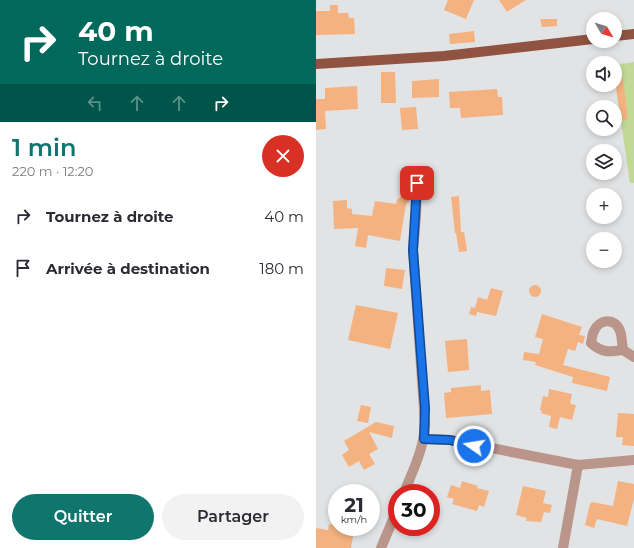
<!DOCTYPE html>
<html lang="fr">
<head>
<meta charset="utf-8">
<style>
	body { margin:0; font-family:Montserrat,sans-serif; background:#f2f2f3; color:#2b2b33; height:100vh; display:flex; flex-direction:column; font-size:15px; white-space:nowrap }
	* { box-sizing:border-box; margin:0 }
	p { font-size:13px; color:#7c7c81 }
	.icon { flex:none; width:22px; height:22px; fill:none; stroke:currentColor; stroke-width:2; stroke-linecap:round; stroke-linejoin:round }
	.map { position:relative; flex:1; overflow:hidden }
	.sheet { display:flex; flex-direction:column; background:#fff; width:316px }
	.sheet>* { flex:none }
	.top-card { background:#00695c; color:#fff; overflow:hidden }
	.needle { width:26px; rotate:128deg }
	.tools { position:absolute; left:270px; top:12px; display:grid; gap:8px }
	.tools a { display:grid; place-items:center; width:36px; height:36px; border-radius:50%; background:#fff; box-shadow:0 2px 6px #0003; font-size:20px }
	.speed { position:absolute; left:12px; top:484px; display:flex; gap:8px; font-size:20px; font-weight:700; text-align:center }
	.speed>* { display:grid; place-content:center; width:52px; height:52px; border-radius:50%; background:#fff; box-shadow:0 2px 6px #0003; line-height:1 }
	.speed small { font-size:10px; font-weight:400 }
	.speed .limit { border:6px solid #d22; background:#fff; color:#111 }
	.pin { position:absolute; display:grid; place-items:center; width:34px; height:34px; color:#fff; margin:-17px; border-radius:8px; box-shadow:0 2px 6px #0006 }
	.me { position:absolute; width:44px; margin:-22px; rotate:283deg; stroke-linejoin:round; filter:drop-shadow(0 0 3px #0008) }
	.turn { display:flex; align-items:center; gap:14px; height:84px; padding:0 12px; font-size:18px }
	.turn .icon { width:52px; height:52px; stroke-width:2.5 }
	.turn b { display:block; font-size:28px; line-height:34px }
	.lanes { display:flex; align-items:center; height:38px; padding:0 12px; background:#0003; justify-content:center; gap:20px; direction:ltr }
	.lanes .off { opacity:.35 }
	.round { display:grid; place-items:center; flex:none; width:42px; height:42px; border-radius:21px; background:#f2f2f3 }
	.head { display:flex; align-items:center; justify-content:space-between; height:68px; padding:0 12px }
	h1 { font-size:24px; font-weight:600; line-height:30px; color:#0f766e }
	.action { display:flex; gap:8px; margin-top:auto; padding:8px 12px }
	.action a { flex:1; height:46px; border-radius:24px; background:#0f766e; color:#fff; font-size:16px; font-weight:600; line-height:46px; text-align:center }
	.action a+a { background:#f2f2f3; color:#2b2b33 }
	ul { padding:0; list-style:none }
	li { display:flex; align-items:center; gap:12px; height:52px; padding:0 12px }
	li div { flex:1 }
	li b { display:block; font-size:15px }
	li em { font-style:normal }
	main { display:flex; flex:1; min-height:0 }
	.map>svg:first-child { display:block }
	.green { fill:#c0d995 }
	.building { fill:#f4b280 }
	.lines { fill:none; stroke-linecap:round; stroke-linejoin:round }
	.minor { stroke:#b9958a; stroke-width:10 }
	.major { stroke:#905341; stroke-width:10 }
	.route-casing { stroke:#114b97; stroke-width:10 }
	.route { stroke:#1a73e8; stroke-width:7 }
</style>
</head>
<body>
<main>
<section class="sheet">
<div class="top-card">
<div class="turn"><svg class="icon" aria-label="right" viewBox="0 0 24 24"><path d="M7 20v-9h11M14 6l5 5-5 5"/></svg><div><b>40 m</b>Tournez à droite</div></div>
<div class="lanes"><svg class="icon off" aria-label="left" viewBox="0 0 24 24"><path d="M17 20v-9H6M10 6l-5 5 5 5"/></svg><svg class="icon off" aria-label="ahead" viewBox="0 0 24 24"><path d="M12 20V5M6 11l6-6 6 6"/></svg><svg class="icon off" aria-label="ahead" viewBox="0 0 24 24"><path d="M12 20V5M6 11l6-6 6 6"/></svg><svg class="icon" aria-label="right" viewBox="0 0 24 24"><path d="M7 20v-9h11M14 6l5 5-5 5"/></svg></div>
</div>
<div class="head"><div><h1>1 min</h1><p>220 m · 12:20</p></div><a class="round" style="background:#d93025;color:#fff"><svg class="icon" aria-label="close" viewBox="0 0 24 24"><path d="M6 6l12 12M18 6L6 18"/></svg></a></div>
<ul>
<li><svg class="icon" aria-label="right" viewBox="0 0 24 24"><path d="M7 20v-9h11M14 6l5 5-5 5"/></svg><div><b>Tournez à droite</b></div><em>40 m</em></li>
<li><svg class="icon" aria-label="arrive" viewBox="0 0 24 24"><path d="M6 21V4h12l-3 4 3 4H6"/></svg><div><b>Arrivée à destination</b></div><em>180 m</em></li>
</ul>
<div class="action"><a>Quitter</a><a>Partager</a></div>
</section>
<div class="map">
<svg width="318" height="548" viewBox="0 0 318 548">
	<rect width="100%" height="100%" fill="#e1e3e5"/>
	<path class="green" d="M318 62V183H314L301 95 299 65Z"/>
	<path class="building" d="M132 0H158L150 19 128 10Z
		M183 0H210L191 12Z
		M14 5H22V13H32L33 18H38L39 34 0 35V11H14Z
		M224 19H241V26L226 27Z
		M158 31 159 42 134 44 133 34Z
		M65 72H79L80 103H65Z
		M123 79V97L96 98V81Z
		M307 79 312 119 305 120 299 80Z
		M41 86 42 109 9 111 10 129 0 130V99H9V88Z
		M181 89 182 97H186L187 115 145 118 144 108H134L133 92Z
		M100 107 102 129 86 130 84 108Z
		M91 191 94 194V200L90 204 84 241 52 235 50 248 39 246 42 228 18 229 17 201 31 200V208L36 209V214L56 216 59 201 80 204 81 200Z
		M143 196 145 232H148L151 251 143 252 140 233H139L135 197Z
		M70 268 89 270 86 289 68 286Z
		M213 291a6 6 0 1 1 12 0a6 6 0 1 1-12 0Z
		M175 288 187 291 180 316 161 312 160 316 153 314 155 307 159 308 162 297 171 300Z
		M40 305 82 313 74 349 32 340Z
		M226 314 266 327 263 335 269 336 267 344 262 342 259 351 252 349 247 365 294 377 291 391 256 383 257 377 219 365 220 362 207 360 208 352 223 354 227 339 219 337Z
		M151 339 153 370 132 372 129 341Z
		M165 385V391L174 390 176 414 130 418 128 393 135 392V388Z
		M233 389 256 394 254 404 260 405 256 420 244 417 241 429 233 427 235 416 225 413 226 411 224 410 227 396 232 397Z
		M45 405 55 407 52 423 41 421Z
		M302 413 318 414V446L306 445 307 437H300Z
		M60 422 78 426 76 438 53 432 62 449 53 454 59 464 48 470 43 461 33 467 26 455 33 450 28 441Z
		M146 481 162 486 161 488 173 491 168 507 163 505 161 511 136 504 138 499 131 497 135 485 144 488Z
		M302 481 318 484V499L311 526 281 519 278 528 269 525 274 504 276 502 297 506Z
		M207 486 230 491 227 503 236 505 234 513 228 512 225 522 210 521 211 518 200 515Z
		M13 524 29 527 27 534 37 536 35 548H0V528L12 530Z"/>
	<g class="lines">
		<path class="minor" d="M307 350C293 352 286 353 275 343 276 339 276 334 278 331 283 319 299 317 304 331 306 336 306 344 307 350L318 357
			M108 439 134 440 262 465 318 460
			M88 493C97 470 108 449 109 424L97 250 100 216 101 183
			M65 548 81 510
			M247 548 262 465"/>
		<path class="major" d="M299 36 318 34
			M0 64 128 56 277 39"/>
	</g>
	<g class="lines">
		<defs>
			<path id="route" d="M101 183 97 250 109 408 108 439 134 440 158 446"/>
		</defs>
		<use href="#route" class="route-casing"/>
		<use href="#route" class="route"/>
	</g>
</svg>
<div class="tools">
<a><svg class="needle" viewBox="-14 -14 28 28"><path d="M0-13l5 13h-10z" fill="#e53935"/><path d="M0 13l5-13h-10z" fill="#7c7c81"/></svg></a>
<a><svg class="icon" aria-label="sound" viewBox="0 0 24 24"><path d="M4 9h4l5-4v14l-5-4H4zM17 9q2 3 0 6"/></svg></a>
<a><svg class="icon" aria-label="search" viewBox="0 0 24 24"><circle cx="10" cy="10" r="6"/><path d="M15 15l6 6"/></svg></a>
<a><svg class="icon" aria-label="layers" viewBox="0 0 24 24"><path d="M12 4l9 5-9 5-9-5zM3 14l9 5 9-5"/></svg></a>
<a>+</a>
<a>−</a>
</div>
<div class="speed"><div>21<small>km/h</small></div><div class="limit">30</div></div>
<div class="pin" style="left:101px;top:183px;background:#d93025"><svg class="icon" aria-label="arrive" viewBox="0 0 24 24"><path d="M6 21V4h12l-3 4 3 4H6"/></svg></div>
<svg class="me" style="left:158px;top:446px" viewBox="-20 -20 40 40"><circle r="17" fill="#1a73e8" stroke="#fff" stroke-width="3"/><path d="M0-11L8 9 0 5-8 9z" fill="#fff"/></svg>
</div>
</main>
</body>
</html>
